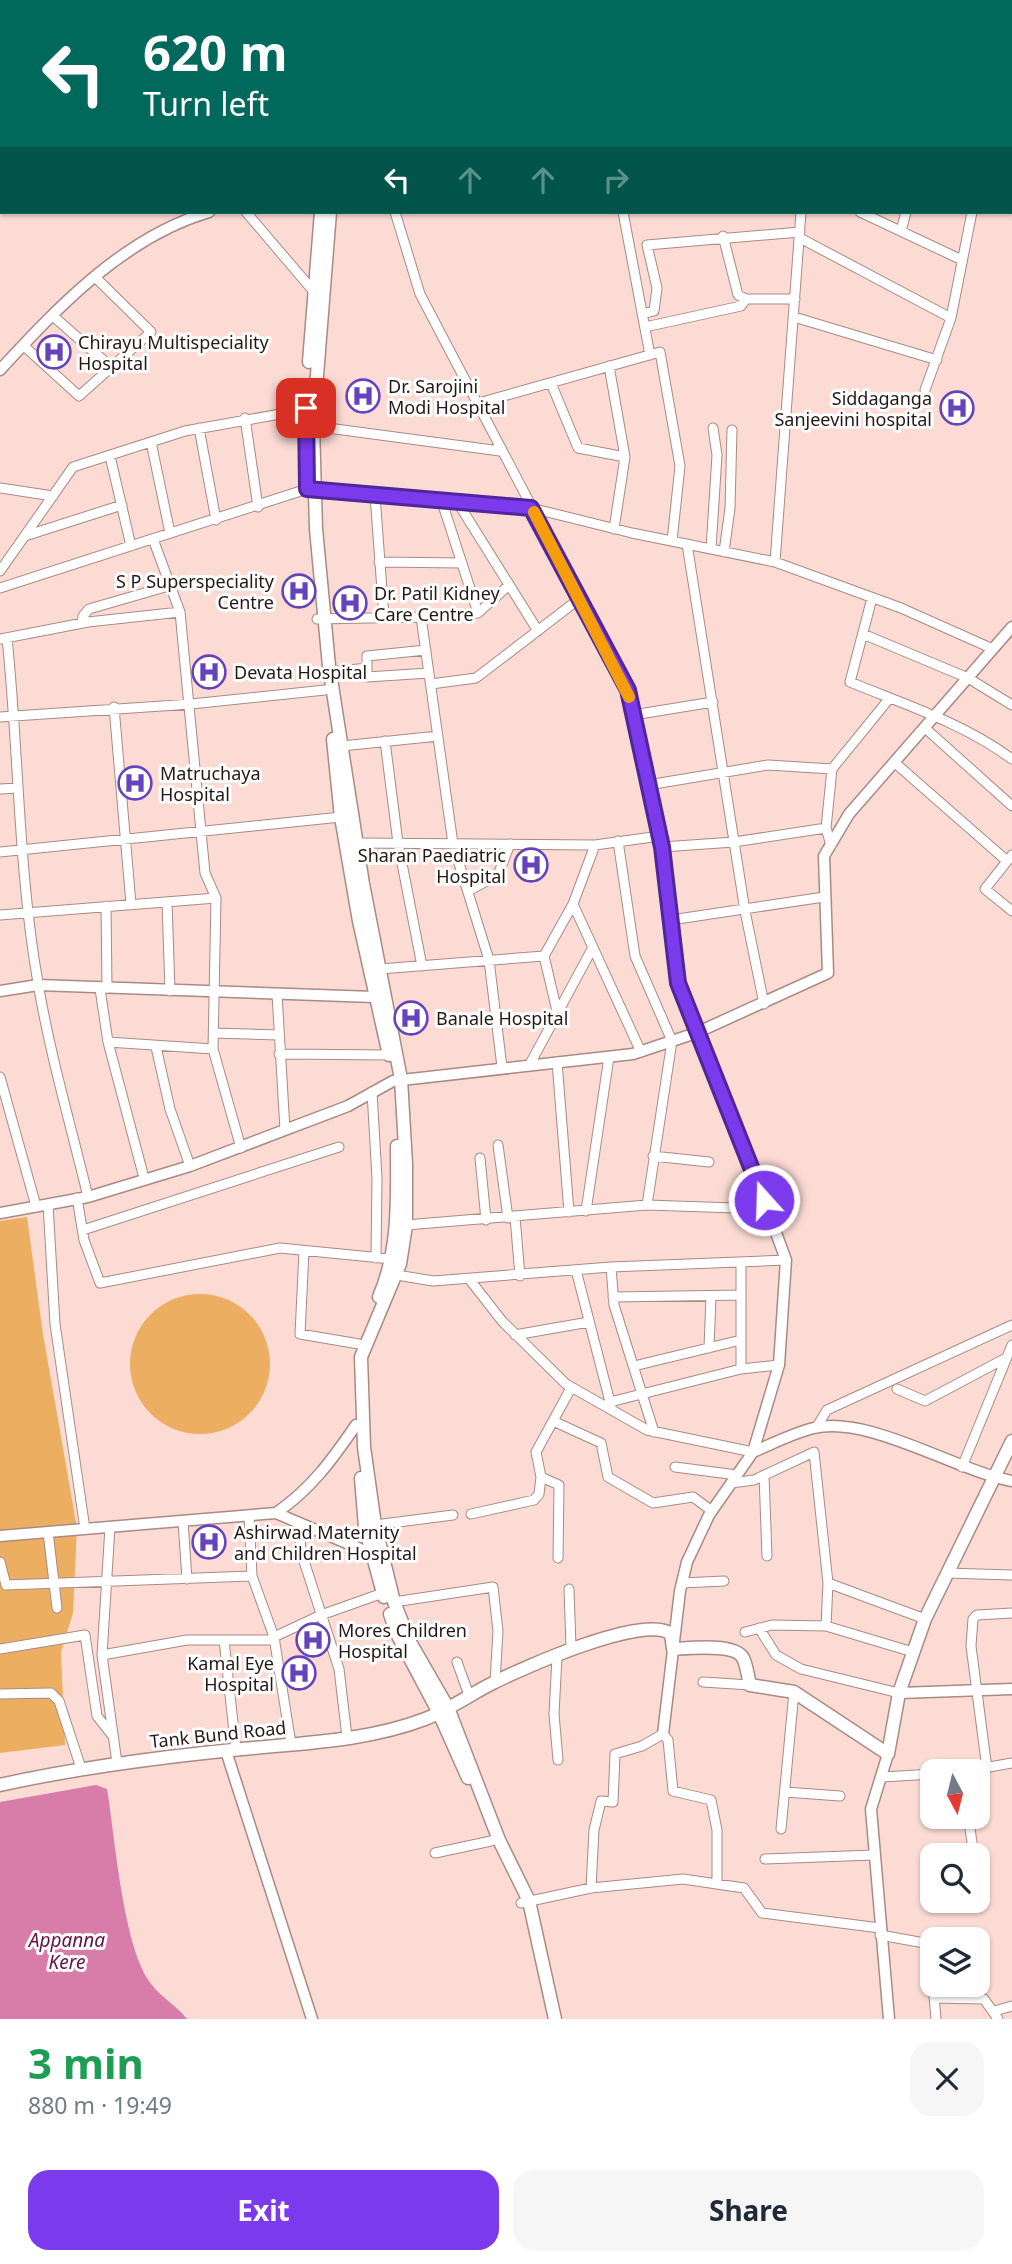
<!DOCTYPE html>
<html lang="en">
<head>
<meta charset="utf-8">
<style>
	body { margin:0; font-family:"Noto Sans",sans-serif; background:#f6f6f7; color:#1f2937; height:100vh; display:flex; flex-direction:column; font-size:26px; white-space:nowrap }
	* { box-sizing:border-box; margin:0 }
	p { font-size:23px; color:#747a83 }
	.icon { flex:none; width:38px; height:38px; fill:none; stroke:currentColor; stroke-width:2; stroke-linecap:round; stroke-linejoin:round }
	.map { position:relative; height:2019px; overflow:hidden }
	.drawer { display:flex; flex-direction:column; background:#fff; flex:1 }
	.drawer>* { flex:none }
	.hud { position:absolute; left:0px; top:0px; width:1013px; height:214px; box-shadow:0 2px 5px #0004; background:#00695c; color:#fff; overflow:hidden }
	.needle { width:46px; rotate:173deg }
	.fabs { position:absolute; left:920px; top:1759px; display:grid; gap:14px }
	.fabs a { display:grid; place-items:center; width:70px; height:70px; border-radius:14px; background:#fff; box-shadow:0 2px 5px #0004; font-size:35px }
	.pin { position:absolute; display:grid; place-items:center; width:60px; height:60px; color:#fff; margin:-30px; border-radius:14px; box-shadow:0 4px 10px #0006 }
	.me { position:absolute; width:77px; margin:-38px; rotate:340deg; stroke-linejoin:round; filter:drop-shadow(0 0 5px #0008) }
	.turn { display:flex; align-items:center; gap:24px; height:147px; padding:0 28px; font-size:32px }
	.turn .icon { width:91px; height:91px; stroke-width:2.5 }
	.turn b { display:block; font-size:49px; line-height:60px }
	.lanes { display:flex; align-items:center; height:66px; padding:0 28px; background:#0003; justify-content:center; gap:35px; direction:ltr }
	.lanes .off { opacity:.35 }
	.round { display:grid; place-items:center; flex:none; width:74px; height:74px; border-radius:21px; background:#f6f6f7 }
	.head { display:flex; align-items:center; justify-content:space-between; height:119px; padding:0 28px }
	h1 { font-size:42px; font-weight:700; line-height:52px; color:#1e9e55 }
	.button { display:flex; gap:14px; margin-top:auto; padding:14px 28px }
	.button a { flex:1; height:80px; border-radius:21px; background:#7c3aed; color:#fff; font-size:28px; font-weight:700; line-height:80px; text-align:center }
	.button a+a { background:#f6f6f7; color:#1f2937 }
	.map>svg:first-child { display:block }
	.green { fill:#ecaf62 }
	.water { fill:#d87da9 }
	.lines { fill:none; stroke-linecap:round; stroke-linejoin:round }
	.minor-casing { stroke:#a98a84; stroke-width:11 }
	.tertiary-casing { stroke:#a98a84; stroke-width:13 }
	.secondary-casing { stroke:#a98a84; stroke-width:15 }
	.primary-casing { stroke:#a98a84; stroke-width:17 }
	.minor { stroke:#fff; stroke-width:9 }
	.tertiary { stroke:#fff; stroke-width:10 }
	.secondary { stroke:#fff; stroke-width:12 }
	.primary { stroke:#fff; stroke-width:14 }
	.route-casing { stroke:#51269a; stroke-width:18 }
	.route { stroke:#7c3aed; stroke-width:12 }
	.slow { stroke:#f59e0b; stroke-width:12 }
	.labels { text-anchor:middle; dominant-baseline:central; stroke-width:6; stroke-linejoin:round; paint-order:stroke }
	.poi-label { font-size:18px; fill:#241816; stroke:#fff; text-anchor:start }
	.street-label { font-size:18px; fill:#241816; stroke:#fff }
	.water-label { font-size:19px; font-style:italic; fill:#651342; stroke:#fff }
</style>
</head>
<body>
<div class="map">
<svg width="1012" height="2019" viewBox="0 0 1012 2019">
	<rect width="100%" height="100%" fill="#fddbd5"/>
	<path class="green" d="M27 1217 43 1334 77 1528 73 1613 61 1652 65 1745 0 1753V1221Z
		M130 1364a70 70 0 1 1 140 0a70 70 0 1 1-140 0Z"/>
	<path class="water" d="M96 1785 107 1789C115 1836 123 1950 152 1985 162 1998 177 2006 187 2019H0V1802Z"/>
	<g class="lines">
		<defs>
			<path id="minor" d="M66 0 69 2
				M497 0V2
				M415 2 425 0
				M604 2V0
				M828 2 829 0
				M0 52 2 53
				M0 148 2 149
				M246 212 315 293
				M395 212 420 294 628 690 662 847 678 983 696 1033
				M623 212 650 355
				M860 212 962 260
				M901 231 906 212
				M723 236 738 295 746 299H795
				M800 238 951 318
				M642 314 654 311 657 288 647 245 800 232
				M53 316 111 367
				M794 317 937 360
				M645 327 741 306 746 299
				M23 345 79 396 151 332 95 277
				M609 366 625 457 614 529
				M551 383 578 448 625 457
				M925 390 951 318 972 212
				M475 404 660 352 680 466 672 541
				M245 418 258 507
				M313 426 500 451
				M199 428 216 520
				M151 442 170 533
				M110 456 131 546
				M0 488 53 496
				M375 495 384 617
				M458 503 538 631
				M25 536 122 505
				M153 539 180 612 205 873 216 898 213 1049 241 1148
				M687 544 745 911 764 1004
				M711 549 717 455 713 428
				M724 552 730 508 732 430
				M379 562 462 563
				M775 562 801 212
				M0 571 73 467 185 431 314 408
				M0 588 307 489 531 508 632 533 775 562 901 608 993 649
				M872 598 850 682C906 705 963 723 1012 759
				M478 613 508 586
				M421 617 478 613 442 502
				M317 619 421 617 453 844 489 960 502 1067
				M82 623 83 616 89 609 172 585
				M863 634 968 678 1012 705
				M7 638C19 753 18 869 38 983 50 1055 71 1126 88 1197
				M0 639 88 622 180 612
				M426 650 367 656V677L429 673
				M330 672 367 668
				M431 684 476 678 579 599
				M114 707 131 904
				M633 715 713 702
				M0 717 191 704 325 690
				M925 728 1012 806
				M385 741 398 843 422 966
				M342 746 438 736
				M894 762 1007 861
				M648 785 768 765 832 769
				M0 789 18 788
				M830 842 826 828 832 769 889 699
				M356 843 595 845 660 836
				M662 847 734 842 826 828
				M0 852 341 817
				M1012 855 985 889 1012 911
				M468 891 498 875 510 844
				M167 902 170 991
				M573 904 595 845
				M106 906 107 988
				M0 915 216 898
				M671 920 824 897
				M544 956 557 1011
				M380 969 544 956 573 904 641 1052
				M100 989 108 1042 144 1178
				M277 994 285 1130
				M214 1033 278 1035
				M108 1042 213 1049
				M156 1047 170 1109 190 1166
				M279 1054 389 1055
				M557 1062 569 1212
				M530 1064 592 949
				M0 1077 36 1206
				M372 1092 377 1178 376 1258
				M498 1145 508 1218
				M653 1156 709 1162
				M480 1158 486 1220
				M77 1198 84 1240 100 1283 280 1248 392 1259
				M48 1204 55 1324 85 1529
				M647 1205 767 1209
				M586 1211 609 1057
				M515 1217 520 1276
				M406 1225 647 1205 672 1041 635 956 618 841
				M83 1230 339 1147
				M304 1251 300 1334 359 1344
				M741 1264V1369
				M611 1267 614 1305 654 1432
				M576 1270 611 1406
				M391 1274 433 1281 611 1267 786 1260
				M470 1280 502 1321 566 1384 647 1430 753 1452
				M613 1297 741 1295
				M515 1335 589 1322
				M709 1348 711 1296
				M634 1366 741 1340
				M897 1389 925 1401 1006 1358
				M610 1402 741 1369 779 1365
				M553 1421 601 1443 608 1477 653 1503 693 1497 712 1511
				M816 1428 827 1410 1012 1325
				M675 1467 737 1475
				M962 1467 1012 1345
				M764 1475 767 1556
				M731 1483 754 1480 814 1452 828 1583 826 1626 913 1652
				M471 1514 534 1500 539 1494 541 1477
				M249 1515 252 1576
				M183 1521 187 1579
				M299 1524 301 1552 339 1669 347 1737
				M375 1525 453 1515
				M110 1527 102 1655 117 1763
				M48 1532 57 1608
				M558 1558 559 1485 541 1477 536 1452 571 1388
				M0 1562 6 1585 252 1576 274 1637 291 1744
				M946 1573 1012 1575
				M682 1583 724 1581
				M828 1583 925 1619
				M569 1589 571 1647
				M394 1602 493 1587 498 1631 495 1682
				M759 1628 776 1655 801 1669 899 1693
				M745 1632 772 1625 826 1626
				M274 1637 321 1615 383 1593
				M224 1640 236 1750
				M0 1649 85 1635 97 1716 112 1735
				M102 1655 187 1640H275
				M557 1657 554 1714 558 1760
				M457 1662 469 1695
				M703 1682 750 1685
				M0 1694 51 1693 59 1701 81 1768
				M987 1769 971 1646 973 1619 977 1615 1012 1613
				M967 1771 1012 1763
				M882 1777 933 1774
				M785 1792 840 1796
				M968 1816 974 1855
				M781 1829 794 1692
				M435 1853 491 1841
				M765 1859 874 1855
				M591 1888 594 1830 601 1801 613 1802 615 1754 642 1746 663 1734 668 1740 673 1791 711 1800 717 1830V1884
				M521 1903 591 1888 683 1879 744 1888 762 1913 880 1928
				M880 1935 930 1944 933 1983
				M933 1984 936 2019
				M934 1998 984 1999 998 2019
				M994 2011 1012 2006"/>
			<path id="tertiary" d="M0 370C58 307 124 237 209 212
				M0 991 38 985 374 997
				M0 1213 88 1197 190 1166 348 1106 393 1081 633 1054 696 1033 828 973 824 856 849 814 1012 627
				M356 1425C332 1460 311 1489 276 1513L370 1553
				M753 1452C772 1444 793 1433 814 1428 869 1415 954 1470 1012 1481
				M0 1536 276 1513
				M899 1693 1012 1689
				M663 1734 680 1591 687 1562 709 1515 753 1452 779 1365 786 1260 736 1124 696 1033
				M226 1751 312 2019
				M888 1754 871 1809 889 2019"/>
			<path id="secondary" d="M356 0V2
				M330 212 313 426 316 529 329 666 363 884 401 1079 406 1164V1225L400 1264 361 1357 364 1447 375 1525 394 1602 410 1642 448 1708 499 1840 529 1901 555 2019
				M309 362 321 212
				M333 739 341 817 359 921 389 1055
				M379 1297C400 1248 397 1198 397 1146
				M361 1478 365 1527 384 1597
				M390 1614 396 1632 439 1713 468 1778
				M0 1785C80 1767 161 1757 242 1749 303 1743 368 1741 425 1719 449 1710 469 1695 491 1684 520 1669 645 1613 671 1634L673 1649C689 1648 735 1643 743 1658 747 1666 748 1677 750 1685L794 1692 888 1754 899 1693 925 1619 1012 1441"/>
			<path id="primary" d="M702 0 704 2
				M720 0 723 2
				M107 2 108 0
				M119 2 120 0
				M0 169 2 166
				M1012 170V171
				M1012 184V185
				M0 194 2 190"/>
		</defs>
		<use href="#minor" class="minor-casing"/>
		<use href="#tertiary" class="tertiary-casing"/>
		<use href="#secondary" class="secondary-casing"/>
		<use href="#primary" class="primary-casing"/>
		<use href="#minor" class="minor"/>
		<use href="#tertiary" class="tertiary"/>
		<use href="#secondary" class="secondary"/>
		<use href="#primary" class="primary"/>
	</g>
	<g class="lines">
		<defs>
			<path id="route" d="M306 408 307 489 531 508 628 690 662 847 678 983 764 1200"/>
		</defs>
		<use href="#route" class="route-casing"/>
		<use href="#route" class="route"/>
		<path class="slow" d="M534 512 629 697"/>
	</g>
	<defs>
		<symbol id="hospital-ring" viewBox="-11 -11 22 22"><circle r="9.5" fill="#fff" stroke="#6444bc" stroke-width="1.5"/><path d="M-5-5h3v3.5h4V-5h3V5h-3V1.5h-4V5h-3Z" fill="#6444bc"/></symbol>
	</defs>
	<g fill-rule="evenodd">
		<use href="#hospital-ring" x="35" y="333" width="38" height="38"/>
		<use href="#hospital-ring" x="344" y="377" width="38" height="38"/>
		<use href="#hospital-ring" x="938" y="389" width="38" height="38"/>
		<use href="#hospital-ring" x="280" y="572" width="38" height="38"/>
		<use href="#hospital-ring" x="331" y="584" width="38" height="38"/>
		<use href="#hospital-ring" x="190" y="653" width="38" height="38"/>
		<use href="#hospital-ring" x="116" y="764" width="38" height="38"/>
		<use href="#hospital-ring" x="512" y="846" width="38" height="38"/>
		<use href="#hospital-ring" x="392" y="999" width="38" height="38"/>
		<use href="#hospital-ring" x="190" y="1523" width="38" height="38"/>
		<use href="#hospital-ring" x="294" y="1621" width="38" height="38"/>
		<use href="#hospital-ring" x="280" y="1654" width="38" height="38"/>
	</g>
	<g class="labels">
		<g class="poi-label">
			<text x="78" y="342">Chirayu Multispeciality<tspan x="78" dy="21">Hospital</tspan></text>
			<text x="388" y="386">Dr. Sarojini<tspan x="388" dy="21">Modi Hospital</tspan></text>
			<text x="932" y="398" text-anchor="end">Siddaganga<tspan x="932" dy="21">Sanjeevini hospital</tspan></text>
			<text x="274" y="581" text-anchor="end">S P Superspeciality<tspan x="274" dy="21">Centre</tspan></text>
			<text x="374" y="593">Dr. Patil Kidney<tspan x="374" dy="21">Care Centre</tspan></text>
			<text x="234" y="672">Devata Hospital</text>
			<text x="160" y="773">Matruchaya<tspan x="160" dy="21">Hospital</tspan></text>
			<text x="506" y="855" text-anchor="end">Sharan Paediatric<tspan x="506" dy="21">Hospital</tspan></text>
			<text x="436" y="1018">Banale Hospital</text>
			<text x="234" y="1532">Ashirwad Maternity<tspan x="234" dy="21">and Children Hospital</tspan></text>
			<text x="338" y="1630">Mores Children<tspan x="338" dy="21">Hospital</tspan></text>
			<text x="274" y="1663" text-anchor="end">Kamal Eye<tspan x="274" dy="21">Hospital</tspan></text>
		</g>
		<g class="street-label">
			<text transform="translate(218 1734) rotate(-6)">Tank Bund Road</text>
		</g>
		<g class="water-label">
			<text x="67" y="1940">Appanna<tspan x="67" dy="22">Kere</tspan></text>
		</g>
	</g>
</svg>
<div class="fabs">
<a><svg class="needle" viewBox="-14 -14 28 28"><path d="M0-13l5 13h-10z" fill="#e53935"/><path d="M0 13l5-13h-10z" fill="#747a83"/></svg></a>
<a><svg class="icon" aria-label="search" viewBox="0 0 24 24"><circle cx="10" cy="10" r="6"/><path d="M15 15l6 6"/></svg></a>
<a><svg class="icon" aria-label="layers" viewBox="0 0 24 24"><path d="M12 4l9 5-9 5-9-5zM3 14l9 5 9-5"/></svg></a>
</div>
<div class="pin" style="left:306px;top:408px;background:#d93025"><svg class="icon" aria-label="arrive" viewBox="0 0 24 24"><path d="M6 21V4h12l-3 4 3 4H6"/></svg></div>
<svg class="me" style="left:764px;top:1200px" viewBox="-20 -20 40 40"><circle r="17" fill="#7c3aed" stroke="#fff" stroke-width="3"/><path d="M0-11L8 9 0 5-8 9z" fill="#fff"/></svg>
<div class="hud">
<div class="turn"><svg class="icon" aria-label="left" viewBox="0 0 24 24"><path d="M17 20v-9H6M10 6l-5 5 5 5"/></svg><div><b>620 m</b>Turn left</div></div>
<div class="lanes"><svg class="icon" aria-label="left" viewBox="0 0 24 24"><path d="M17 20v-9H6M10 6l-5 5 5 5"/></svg><svg class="icon off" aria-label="ahead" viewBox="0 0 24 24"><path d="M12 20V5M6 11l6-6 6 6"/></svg><svg class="icon off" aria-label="ahead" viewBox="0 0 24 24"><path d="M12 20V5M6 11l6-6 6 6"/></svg><svg class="icon off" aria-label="right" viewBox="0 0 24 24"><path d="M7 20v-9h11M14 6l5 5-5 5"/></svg></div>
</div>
</div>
<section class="drawer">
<div class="head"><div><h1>3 min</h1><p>880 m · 19:49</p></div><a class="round"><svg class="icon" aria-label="close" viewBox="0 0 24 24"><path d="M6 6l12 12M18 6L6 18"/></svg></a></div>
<div class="button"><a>Exit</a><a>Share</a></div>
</section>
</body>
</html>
